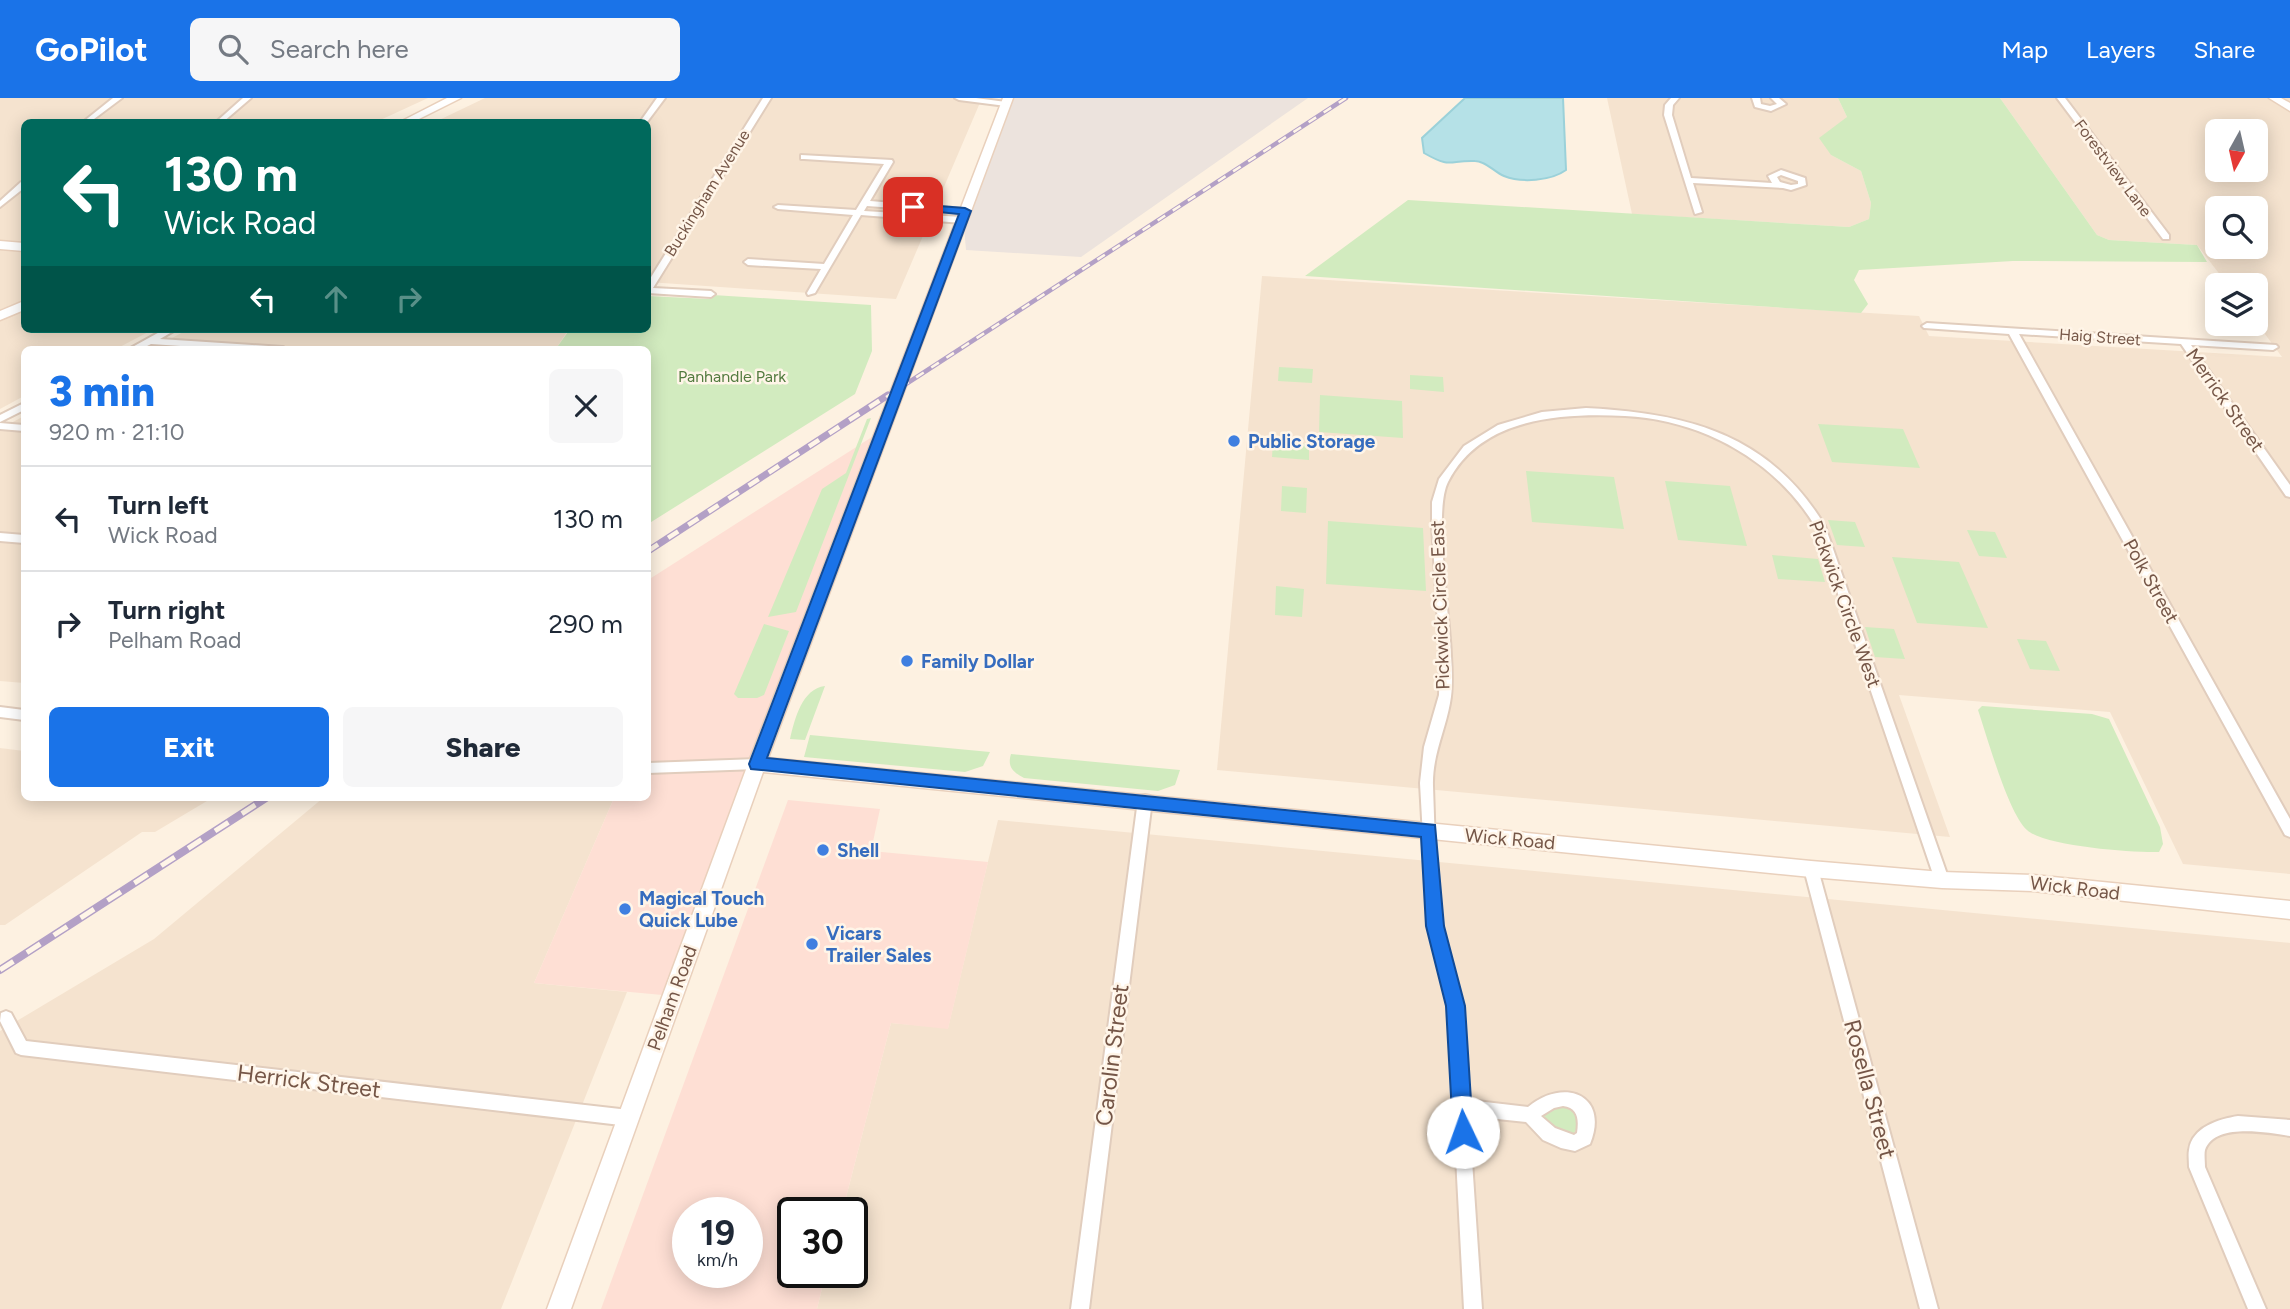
<!DOCTYPE html>
<html lang="en">
<head>
<meta charset="utf-8">
<style>
	body { margin:0; font-family:Figtree,sans-serif; background:#f6f6f7; color:#1f2937; height:100vh; display:flex; flex-direction:column; font-size:26px; white-space:nowrap }
	* { box-sizing:border-box; margin:0 }
	p { font-size:23px; color:#747a83 }
	.icon { flex:none; width:38px; height:38px; fill:none; stroke:currentColor; stroke-width:2; stroke-linecap:round; stroke-linejoin:round }
	.map { position:relative; flex:1; overflow:hidden }
	.drawer { position:absolute; left:21px; top:248px; width:630px; height:455px; display:flex; flex-direction:column; background:#fff; border-radius:10px; box-shadow:0 4px 18px #0003 }
	.drawer>* { flex:none }
	.hud { position:absolute; left:21px; top:21px; width:630px; height:214px; border-radius:10px; box-shadow:0 4px 18px #0003; background:#00695c; color:#fff; overflow:hidden }
	.needle { width:46px; rotate:188deg }
	.buttons { position:absolute; left:2205px; top:21px; display:grid; gap:14px }
	.buttons a { display:grid; place-items:center; width:63px; height:63px; border-radius:10px; background:#fff; box-shadow:0 4px 18px #0003; font-size:35px }
	.speed { position:absolute; left:672px; top:1099px; display:flex; gap:14px; font-size:35px; font-weight:700; text-align:center }
	.speed>* { display:grid; place-content:center; width:91px; height:91px; border-radius:50%; background:#fff; box-shadow:0 4px 18px #0003; line-height:1 }
	.speed small { font-size:18px; font-weight:400 }
	.speed .limit { border:4px solid #111; border-radius:10px; background:#fff; color:#111 }
	.pin { position:absolute; display:grid; place-items:center; width:60px; height:60px; color:#fff; margin:-30px; border-radius:14px; box-shadow:0 4px 10px #0006 }
	.me { position:absolute; width:77px; margin:-38px; rotate:357deg; stroke-linejoin:round; filter:drop-shadow(0 0 5px #0008) }
	.turn { display:flex; align-items:center; gap:24px; height:147px; padding:0 28px; font-size:32px }
	.turn .icon { width:91px; height:91px; stroke-width:2.5 }
	.turn b { display:block; font-size:49px; line-height:60px }
	.lanes { display:flex; align-items:center; height:66px; padding:0 28px; background:#0003; justify-content:center; gap:35px; direction:ltr }
	.lanes .off { opacity:.35 }
	.round { display:grid; place-items:center; flex:none; width:74px; height:74px; border-radius:10px; background:#f6f6f7 }
	.summary { display:flex; align-items:center; justify-content:space-between; height:119px; padding:0 28px }
	h1 { font-size:42px; font-weight:800; line-height:52px; color:#1a73e8 }
	.action { display:flex; gap:14px; margin-top:auto; padding:14px 28px }
	.action a { flex:1; height:80px; border-radius:10px; background:#1a73e8; color:#fff; font-size:28px; font-weight:800; line-height:80px; text-align:center }
	.action a+a { background:#f6f6f7; color:#1f2937 }
	ul { padding:0; list-style:none }
	li { display:flex; align-items:center; gap:21px; height:105px; padding:0 28px; border-top:2px solid #e0e1e3 }
	li div { flex:1 }
	li b { display:block; font-size:26px }
	li em { font-style:normal }
	header { display:flex; align-items:center; gap:42px; box-sizing:border-box; height:98px; padding:0 35px; background:#1a73e8; color:#fff }
	header strong { font-size:33px }
	nav { display:flex; gap:38px; margin-inline-start:auto; font-size:24px }
	.search { width:490px; height:63px; background:#f6f6f7; display:flex; align-items:center; gap:18px; box-sizing:border-box; padding:0 24px; border-radius:10px; color:#747a83; font-size:26px }
	.map>svg:first-child { display:block }
	.residential { fill:#f5e3cf; fill-rule:evenodd }
	.commercial { fill:#fedfd4; fill-rule:evenodd }
	.industrial { fill:#ece3dd }
	.green { fill:#d2ebbf }
	.water { fill:#b5e1e7; stroke:#9bd1d9; stroke-width:2 }
	.lines { fill:none; stroke-linecap:round; stroke-linejoin:round }
	.street-casing { stroke:#e1cdbd; stroke-width:4 }
	.secondary-casing { stroke:#e9d0bc; stroke-width:3 }
	.street { fill:#fff; fill-rule:evenodd }
	.secondary { fill:#fff; fill-rule:evenodd }
	.rail-far2-casing { stroke:#b3a0c6; stroke-width:4.5 }
	.rail-far1-casing { stroke:#b3a0c6; stroke-width:7 }
	.rail-casing { stroke:#b3a0c6; stroke-width:8 }
	.rail-far2 { stroke:#fff5e8; stroke-width:2.5; stroke-dasharray:9; stroke-linecap:butt }
	.rail-far1 { stroke:#fff5e8; stroke-width:4.5; stroke-dasharray:12; stroke-linecap:butt }
	.rail { stroke:#fff5e8; stroke-width:5; stroke-dasharray:16; stroke-linecap:butt }
	.route { fill:#1a73e8; stroke:#114b97; stroke-width:2 }
	.shop-dot { fill:#3f7fe0; stroke:#fff5e8; stroke-width:2.5 }
	.labels { text-anchor:middle; dominant-baseline:central; stroke-width:5; stroke-linejoin:round; paint-order:stroke }
	.far-street-label { font-size:16px; fill:#755647; stroke:#fff5e8 }
	.far-park-label { font-size:16px; fill:#537b3f; stroke:#fff5e8 }
	.street-label { font-size:19px; fill:#755647; stroke:#fff5e8 }
	.shop-label { font-size:19px; font-weight:bold; fill:#366cbe; stroke:#fff5e8; text-anchor:start }
	.near-street-label { font-size:23px; fill:#755647; stroke:#fff5e8 }
</style>
</head>
<body>
<header>
<strong>GoPilot</strong>
<div class="search"><svg class="icon" aria-label="search" viewBox="0 0 24 24"><circle cx="10" cy="10" r="6"/><path d="M15 15l6 6"/></svg>Search here</div>
<nav><a>Map</a><a>Layers</a><a>Share</a></nav>
</header>
<div class="map">
<svg width="2290" height="1211" viewBox="0 0 2290 1211">
	<rect width="100%" height="100%" fill="#fdf1e1"/>
	<path class="residential" d="M0 0H428L376 24H24V231H154L114 252H24V298L0 311Z
		M485 0H982L896 201 648 184V24H435Z
		M1607 0H1838L1847 19 1831 57 1861 73 1871 105 1869 121 1849 129 1632 116Z
		M2000 0H2290V776L2183 766 2110 614 1899 597 1950 739 1217 672 1262 178 1919 218 1929 238 2282 259 2256 224V187H2228L2197 147 2109 142 2097 137ZM2217 33H2256V72H2217ZM2217 110H2256V149H2217Z
		M189 231H569L555 252H149Z
		M24 318V585L0 583V331Z
		M0 650 24 653V700H212L155 734H142L5 827H0Z
		M323 700H614L534 885 627 894 501 1211H0V933L154 841Z
		M998 722 2290 845V1211H817L826 1174H852V1115H842L891 925 948 930Z"/>
	<path class="commercial" d="M886 330 673 898 534 885 614 700H648V482Z
		M788 702 880 711 871 753 988 764 948 931 891 925 842 1115H793V1174H826L817 1211H601ZM688 1115H747V1174H688Z"/>
	<path class="industrial" d="M1008 0H1308L1081 159 966 152 963 117Z"/>
	<path class="green" d="M1838 0H2000L2097 137 2109 142 2197 147 2207 164 2013 163 1859 172 1854 182 1868 206 1861 215 1305 178 1408 102 1849 129 1869 121 1871 105 1861 73 1831 57 1819 40 1847 19Z
		M713 197 871 207 872 253 855 296 648 426V252H555L570 231H648V198L709 201Z
		M1279 269 1313 271 1312 285 1278 283Z
		M1410 277 1443 279 1444 294 1410 291Z
		M1320 297 1402 303 1403 340 1319 334Z
		M871 320 796 514 768 519 822 391 846 375 867 321Z
		M1818 326 1903 331 1920 370 1832 364Z
		M1273 344 1309 346V362L1272 359Z
		M1526 373 1614 379 1624 431 1532 424Z
		M1665 383 1730 388 1747 448 1678 442Z
		M1282 388 1307 390 1306 415 1281 413Z
		M1828 422 1855 424 1865 449 1837 447Z
		M1328 423 1423 430 1426 493 1326 486Z
		M1967 432 1995 434 2007 460 1979 458Z
		M1772 457 1818 461 1825 484 1778 481Z
		M1892 459 1959 464 1988 530 1917 525Z
		M1276 488 1304 491 1302 519 1275 517Z
		M764 526 789 533 764 597 757 600H738L734 596Z
		M1865 529 1894 531 1905 561 1875 559Z
		M2017 541 2046 543 2060 573 2030 571Z
		M825 588 805 642 790 641C795 620 802 591 825 588Z
		M1982 608 2092 616 2109 621 2160 729 2163 746 2159 754C2134 755 2044 748 2027 732 2008 715 1987 638 1978 612Z
		M810 637 990 654 983 668 965 674 804 659Z
		M1011 656 1180 672 1175 687 1158 693 1024 680C1013 674 1007 669 1011 656Z
		M1557 1007C1569 1009 1577 1011 1580 1024L1573 1037 1563 1038 1540 1017Z"/>
	<path class="water" d="M1465 0H1563L1566 72C1551 83 1521 85 1504 78 1494 74 1486 63 1475 63 1448 62 1452 71 1424 55L1422 40Z"/>
	<g class="lines">
		<defs>
			<path id="street" d="M113 0H122L90 24H83Z
				M243 0H251L223 24H216Z
				M657 0H665L647 24H640Z
				M763 0H771L653 190 711 193 715 196 711 199 648 195V184Z
				M955 0H976L1006 4 1010 6 1006 8 959 2Z
				M1671 0H1679L1673 7 1672 17 1691 80 1772 85 1768 78 1781 72 1805 80 1806 87 1791 92 1783 90 1693 85 1702 114 1695 116 1664 17 1665 7ZM1781 77 1798 83V86L1791 87 1780 84 1777 79Z
				M1752 0H1760L1761 6 1770 8 1777 6 1771 0H1779L1786 6 1771 13 1755 9Z
				M2057 0H2065L2169 137V141H2163Z
				M801 57 892 62 893 64 870 103 965 111 969 113 965 115 867 108 864 113 962 119 966 122 962 125 861 117 815 195 808 197 807 195 821 171 748 167 744 164 748 161 824 166 853 117 778 111 774 109 778 107 856 112 884 66 804 61H801Z
				M21 84H24V90L0 109V103Z
				M1927 225 2276 247 2278 249 2273 252 2191 247 2290 387V399L2286 398 2181 246 2019 236 2290 721V739L2285 737 2009 236 1924 230 1922 228Z
				M165 231H177L160 241 283 249 288 252H241L151 246 139 252H127Z
				M24 305V312L0 324V317Z
				M1586 310C1687 315 1770 336 1825 428L1949 782 1947 786 1942 788 1937 786 1935 782 1815 428C1775 362 1702 322 1625 318 1562 315 1481 319 1448 384 1433 413 1450 520 1451 558 1452 573 1453 590 1450 605 1445 633 1432 658 1433 688 1434 733 1437 780 1442 825 1445 853 1457 880 1462 907 1467 938 1466 971 1468 1002L1528 1009C1564 979 1610 997 1590 1046L1575 1053 1561 1050 1543 1042 1526 1024 1469 1018 1482 1211H1464L1448 908 1428 828 1420 685 1424 649 1439 597 1440 561 1432 428V404L1439 381 1464 348 1498 327 1542 314ZM1563 1008C1578 1010 1579 1021 1577 1035L1574 1037 1555 1030 1541 1018 1554 1010Z
				M0 325 24 327V333L0 331Z
				M0 435 24 437V445L0 443Z
				M0 609 24 612V622L0 619Z
				M757 661 762 662 763 666 762 670 757 671 648 675V665Z
				M1145 697 1150 698 1152 702 1089 1211H1071L1138 702 1140 698Z
				M1811 765 1816 767 1818 771 1938 1211H1920L1804 771 1806 767Z
				M6 913 11 915 26 943 629 1012 635 1015 637 1020 635 1025 629 1028 21 957 16 955 0 923 1 915Z
				M2238 1018 2290 1022V1038C2269 1035 2215 1024 2205 1052 2204 1056 2205 1064 2205 1069L2266 1211H2248L2189 1069C2189 1063 2188 1057 2189 1052 2192 1029 2219 1021 2238 1018Z"/>
			<path id="secondary" d="M447 0H461L413 24H400Z
				M1003 0H1013L768 660 1811 763 1942 774 2033 777 2290 803V821L2033 793 1942 790 1811 779 763 674 571 1211H547L748 666Z
				M2269 0H2281L2290 5V13Z
				M0 143 24 145V153L0 151Z
				M24 203V212L0 222V213Z"/>
		</defs>
		<use href="#street" class="street-casing"/>
		<use href="#secondary" class="secondary-casing"/>
		<use href="#street" class="street"/>
		<use href="#secondary" class="secondary"/>
		<defs>
			<path id="rail-far2" d="M886 299 1346 0"/>
			<path id="rail-far1" d="M648 453 888 297"/>
			<path id="rail" d="M0 872 266 700"/>
		</defs>
		<use href="#rail-far2" class="rail-far2-casing"/>
		<use href="#rail-far1" class="rail-far1-casing"/>
		<use href="#rail" class="rail-casing"/>
		<use href="#rail-far2" class="rail-far2"/>
		<use href="#rail-far1" class="rail-far1"/>
		<use href="#rail" class="rail"/>
	</g>
	<path class="route" d="M913 106 965 110 971 113 767 660 1435 727 1444 828 1465 908 1473 1034 1470 1041 1463 1044 1456 1041 1453 1034 1446 908 1426 828 1421 739 751 671 749 666 959 116 910 111V107Z"/>
	<g class="shop-dot">
		<circle cx="1234" cy="343" r="7"/>
		<circle cx="907" cy="563" r="7"/>
		<circle cx="823" cy="752" r="7"/>
		<circle cx="625" cy="811" r="7"/>
		<circle cx="812" cy="846" r="7"/>
	</g>
	<g class="labels">
		<g class="far-street-label">
			<text transform="translate(2113 70) rotate(53)">Forestview Lane</text>
			<text transform="translate(707 95) rotate(-58)">Buckingham Avenue</text>
			<text transform="translate(2100 239) rotate(4)">Haig Street</text>
		</g>
		<g class="far-park-label">
			<text x="732" y="278">Panhandle Park</text>
		</g>
		<g class="street-label">
			<text transform="translate(2225 302) rotate(55)">Merrick Street</text>
			<text transform="translate(2151 483) rotate(61)">Polk Street</text>
			<text transform="translate(1845 506) rotate(70)">Pickwick Circle West</text>
			<text transform="translate(1440 507) rotate(-92)">Pickwick Circle East</text>
			<text transform="translate(1510 741) rotate(5)">Wick Road</text>
			<text transform="translate(2075 790) rotate(7)">Wick Road</text>
			<text transform="translate(672 900) rotate(-70)">Pelham Road</text>
		</g>
		<g class="shop-label">
			<text x="1248" y="343">Public Storage</text>
			<text x="921" y="563">Family Dollar</text>
			<text x="837" y="752">Shell</text>
			<text x="639" y="800">Magical Touch<tspan x="639" dy="22">Quick Lube</tspan></text>
			<text x="826" y="835">Vicars<tspan x="826" dy="22">Trailer Sales</tspan></text>
		</g>
		<g class="near-street-label">
			<text transform="translate(1112 957) rotate(-83)">Carolin Street</text>
			<text transform="translate(309 983) rotate(7)">Herrick Street</text>
			<text transform="translate(1870 991) rotate(75)">Rosella Street</text>
		</g>
	</g>
</svg>
<div class="buttons">
<a><svg class="needle" viewBox="-14 -14 28 28"><path d="M0-13l5 13h-10z" fill="#e53935"/><path d="M0 13l5-13h-10z" fill="#747a83"/></svg></a>
<a><svg class="icon" aria-label="search" viewBox="0 0 24 24"><circle cx="10" cy="10" r="6"/><path d="M15 15l6 6"/></svg></a>
<a><svg class="icon" aria-label="layers" viewBox="0 0 24 24"><path d="M12 4l9 5-9 5-9-5zM3 14l9 5 9-5"/></svg></a>
</div>
<div class="speed"><div>19<small>km/h</small></div><div class="limit">30</div></div>
<div class="pin" style="left:913px;top:109px;background:#d93025"><svg class="icon" aria-label="arrive" viewBox="0 0 24 24"><path d="M6 21V4h12l-3 4 3 4H6"/></svg></div>
<svg class="me" style="left:1463px;top:1034px" viewBox="-20 -20 40 40"><circle r="19" fill="#fff"/><path d="M0-13L10 11 0 6-10 11z" fill="#1a73e8"/></svg>
<div class="hud">
<div class="turn"><svg class="icon" aria-label="left" viewBox="0 0 24 24"><path d="M17 20v-9H6M10 6l-5 5 5 5"/></svg><div><b>130 m</b>Wick Road</div></div>
<div class="lanes"><svg class="icon" aria-label="left" viewBox="0 0 24 24"><path d="M17 20v-9H6M10 6l-5 5 5 5"/></svg><svg class="icon off" aria-label="ahead" viewBox="0 0 24 24"><path d="M12 20V5M6 11l6-6 6 6"/></svg><svg class="icon off" aria-label="right" viewBox="0 0 24 24"><path d="M7 20v-9h11M14 6l5 5-5 5"/></svg></div>
</div>
<section class="drawer">
<div class="summary"><div><h1>3 min</h1><p>920 m · 21:10</p></div><a class="round"><svg class="icon" aria-label="close" viewBox="0 0 24 24"><path d="M6 6l12 12M18 6L6 18"/></svg></a></div>
<ul>
<li><svg class="icon" aria-label="left" viewBox="0 0 24 24"><path d="M17 20v-9H6M10 6l-5 5 5 5"/></svg><div><b>Turn left</b><p>Wick Road</p></div><em>130 m</em></li>
<li><svg class="icon" aria-label="right" viewBox="0 0 24 24"><path d="M7 20v-9h11M14 6l5 5-5 5"/></svg><div><b>Turn right</b><p>Pelham Road</p></div><em>290 m</em></li>
</ul>
<div class="action"><a>Exit</a><a>Share</a></div>
</section>
</div>
</body>
</html>
